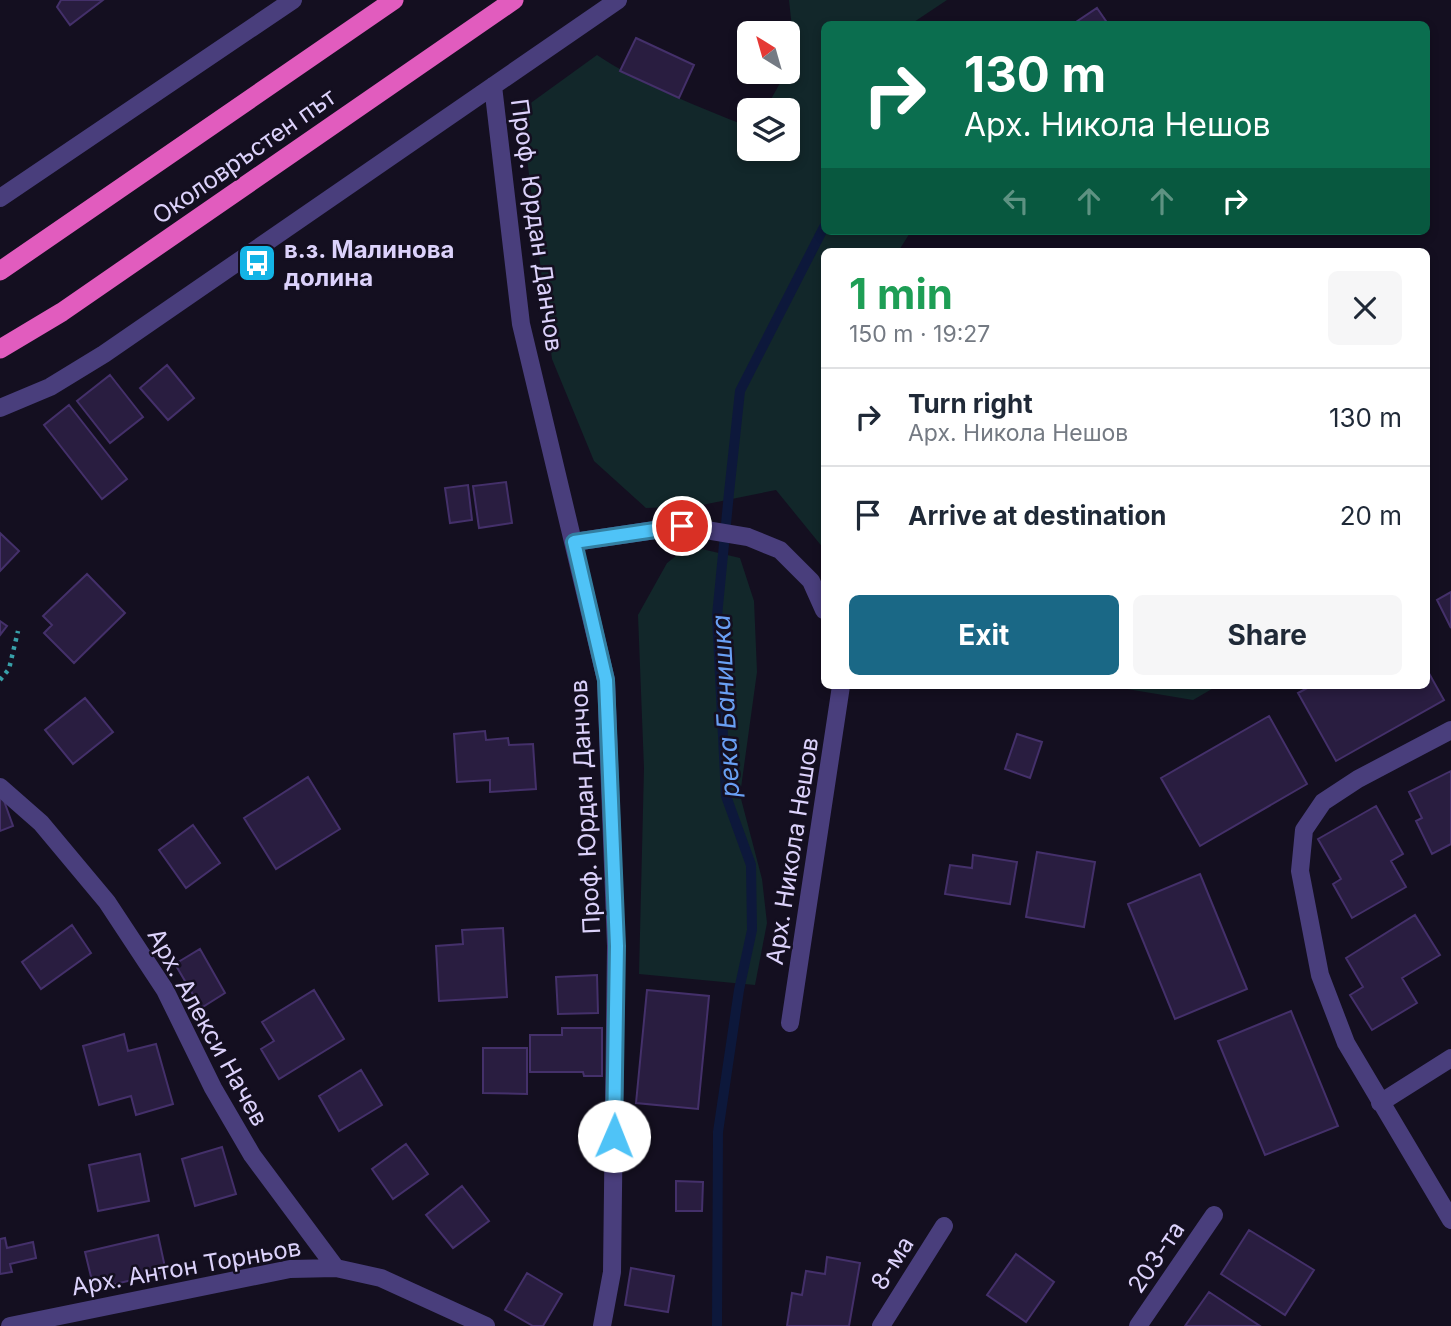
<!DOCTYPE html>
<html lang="en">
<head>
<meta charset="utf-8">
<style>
	body { margin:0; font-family:Inter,sans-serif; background:#f6f6f7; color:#1f2937; height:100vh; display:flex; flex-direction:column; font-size:26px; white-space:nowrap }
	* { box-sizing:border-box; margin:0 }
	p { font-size:23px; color:#747a83 }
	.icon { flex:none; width:38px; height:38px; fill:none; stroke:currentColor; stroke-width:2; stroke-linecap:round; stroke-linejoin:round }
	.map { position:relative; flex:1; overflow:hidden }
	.side { position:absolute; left:821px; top:248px; width:609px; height:441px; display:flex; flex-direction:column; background:#fff; border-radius:10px; box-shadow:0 4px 10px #0003 }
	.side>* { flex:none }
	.banner { position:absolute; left:821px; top:21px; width:609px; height:214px; border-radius:10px; box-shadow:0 4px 10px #0003; background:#0b6e4f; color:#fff; overflow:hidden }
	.needle { width:46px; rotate:323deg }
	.tools { position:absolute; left:737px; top:21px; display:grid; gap:14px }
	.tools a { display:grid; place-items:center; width:63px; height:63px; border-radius:10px; background:#fff; box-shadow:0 4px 10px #0003; font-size:35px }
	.pin { position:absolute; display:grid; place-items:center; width:60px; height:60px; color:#fff; margin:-30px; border:4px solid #fff; border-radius:50%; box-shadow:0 2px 7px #0007 }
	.me { position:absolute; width:77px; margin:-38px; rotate:1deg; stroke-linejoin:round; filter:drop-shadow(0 0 5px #0008) }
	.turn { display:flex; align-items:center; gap:24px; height:147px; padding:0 28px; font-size:32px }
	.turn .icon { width:91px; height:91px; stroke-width:2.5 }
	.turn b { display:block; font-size:49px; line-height:60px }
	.lanes { display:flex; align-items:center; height:66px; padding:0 28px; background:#0003; justify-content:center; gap:35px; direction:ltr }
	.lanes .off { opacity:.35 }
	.round { display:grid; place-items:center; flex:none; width:74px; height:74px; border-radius:10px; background:#f6f6f7 }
	.headline { display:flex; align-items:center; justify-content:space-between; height:119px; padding:0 28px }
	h1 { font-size:42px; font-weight:700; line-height:52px; color:#1e9e55 }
	.action { display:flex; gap:14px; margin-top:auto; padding:14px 28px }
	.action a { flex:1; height:80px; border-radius:10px; background:#1a6886; color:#fff; font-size:28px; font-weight:700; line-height:80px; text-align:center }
	.action a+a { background:#f6f6f7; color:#1f2937 }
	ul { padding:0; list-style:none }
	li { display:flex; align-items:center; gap:21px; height:98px; padding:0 28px; border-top:2px solid #e0e1e3 }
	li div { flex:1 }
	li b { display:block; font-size:26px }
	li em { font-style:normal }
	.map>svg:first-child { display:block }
	.green { fill:#12272a }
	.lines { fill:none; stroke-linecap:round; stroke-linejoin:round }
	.stream { stroke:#0d183b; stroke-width:10 }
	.building { fill:#291d40; stroke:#44306a; stroke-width:2 }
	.path { stroke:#38a0a9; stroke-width:4.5; stroke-dasharray:3.5 5; stroke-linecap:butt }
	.minor { stroke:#493e7c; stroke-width:18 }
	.trunk { stroke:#e15cbe; stroke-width:19 }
	.route-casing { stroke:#337fa1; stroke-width:18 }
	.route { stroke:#4fc3f7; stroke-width:12 }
	.labels { text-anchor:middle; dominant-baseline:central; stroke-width:5; stroke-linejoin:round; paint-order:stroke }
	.street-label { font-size:24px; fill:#dcd2fb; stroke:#140f20 }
	.poi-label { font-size:24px; font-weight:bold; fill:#dcd2fb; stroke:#140f20; text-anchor:start }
	.water-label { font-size:26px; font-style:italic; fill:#699ff3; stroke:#140f20 }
</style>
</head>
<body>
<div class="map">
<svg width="1451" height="1326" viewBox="0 0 1451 1326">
	<rect width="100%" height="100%" fill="#140f20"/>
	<path class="green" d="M789 0H947L911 24H824V231H911L898 252H824V549L776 490 697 506 646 508 594 461 552 359 521 110 597 55C644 86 697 106 749 127V149H788V110H765L795 56Z
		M689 546 740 558 754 601 757 672 740 795 762 879 767 923 755 985 639 974 644 768 638 615 667 563Z
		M1109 686H1217L1193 700Z"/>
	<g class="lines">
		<path class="stream" d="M717 1326 718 1132 739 990 752 930 751 865 726 796 717 616 729 493 740 391 824 227"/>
	</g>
	<path class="building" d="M61 0H103L70 25 57 7Z
		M1097 8 1108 24H1073Z
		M636 38 694 65 679 98 620 71Z
		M167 365 194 398 168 420 140 388Z
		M110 375 143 417 110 443 77 401Z
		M69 405 127 479 102 499 44 425Z
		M506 482 512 523 479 528 473 486Z
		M468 485 472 520 450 523 445 488Z
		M0 533 19 551 0 571Z
		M87 574 125 613 74 663 44 633 52 625 43 616Z
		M1451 592V628L1437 600Z
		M0 621 7 626 0 635Z
		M1426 668 1444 700 1336 761 1298 693 1311 686H1426Z
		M85 698 113 732 73 764 45 730Z
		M1269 716 1307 784 1200 846 1161 778Z
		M485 731 486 740 508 738 509 745 533 744 536 789 490 792V780L457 782 454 734Z
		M1017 734 1042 742 1030 778 1005 769Z
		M1451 771V844L1432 854 1416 821 1422 818 1409 792Z
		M308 777 340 829 276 869 244 818Z
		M3 798 13 826 0 831V799Z
		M1376 806 1403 854 1391 861 1406 887 1352 918 1333 884 1341 879 1318 839Z
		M193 825 220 863 186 888 159 850Z
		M1037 852 1095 862 1084 927 1026 917Z
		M973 855 1017 862 1010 904 945 894 950 865 972 868Z
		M1200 874 1247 989 1175 1019 1128 904Z
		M1415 915 1440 955 1402 978 1417 1003 1372 1030 1350 995 1363 987 1346 958Z
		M72 925 91 953 41 989 22 962Z
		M503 928 507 997 439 1001 436 946 463 944 462 930Z
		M200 949 225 993 201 1008 175 964Z
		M597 975 598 1013 558 1014 556 977Z
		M314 990 344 1039 279 1079 261 1049 274 1041 262 1022Z
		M647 990 709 996 698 1109 636 1103Z
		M1291 1011 1338 1126 1265 1155 1218 1041Z
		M562 1028H602V1076H584L583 1072H530V1035H562Z
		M124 1034 128 1051 156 1044 173 1104 136 1115 131 1096 99 1105 83 1046Z
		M483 1048H527V1094L483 1093Z
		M361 1070 382 1105 339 1131 319 1096Z
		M406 1144 428 1174 393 1199 372 1169Z
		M222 1147 236 1194 195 1206 182 1159Z
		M140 1154 149 1201 98 1211 89 1165Z
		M676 1181 703 1182 702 1211H676Z
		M462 1186 489 1221 453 1248 426 1215Z
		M1249 1230 1314 1270 1285 1315 1221 1274Z
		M158 1235 166 1272 94 1289 85 1252Z
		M5 1238 7 1248 33 1242 36 1258 10 1264 12 1272 0 1274V1239Z
		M1016 1254 1054 1282 1026 1322 987 1295Z
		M827 1257 860 1263 849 1326H787L792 1293 802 1295 806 1271 825 1274Z
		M631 1268 674 1276 668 1312 625 1305Z
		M527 1273 562 1294 543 1326H533L505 1310Z
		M1209 1292 1260 1326H1185Z"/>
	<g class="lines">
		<path class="path" d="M0 680 9 669 18 631"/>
		<path class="minor" d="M493 86 521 324 606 680 616 946 612 1272 602 1326
			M0 198 293 0
			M0 408 50 387 104 354 618 0
			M574 542 682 526 748 537 780 550 811 581 824 610
			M1451 730 1358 779 1323 802 1304 830 1300 871 1320 975 1346 1043 1451 1220
			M0 787 41 823 107 902 165 990 213 1088 252 1155 336 1268
			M790 1023 841 686
			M1380 1103 1451 1058
			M10 1326 290 1269 336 1268 381 1278 486 1326
			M881 1326 944 1226
			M1138 1326 1214 1215"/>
		<path class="trunk" d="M0 271 394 0
			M0 349 62 312 514 0"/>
	</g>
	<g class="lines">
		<defs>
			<path id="route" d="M614 1136 617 946 606 680 574 542 682 526"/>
		</defs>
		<use href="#route" class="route-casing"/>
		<use href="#route" class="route"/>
	</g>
	<defs>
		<symbol id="bus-square" viewBox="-11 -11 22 22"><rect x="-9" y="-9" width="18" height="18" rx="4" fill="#13b4e6" stroke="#140f20"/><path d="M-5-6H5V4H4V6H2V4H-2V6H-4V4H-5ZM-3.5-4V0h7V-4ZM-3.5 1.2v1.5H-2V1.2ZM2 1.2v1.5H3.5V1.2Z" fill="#fff"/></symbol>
	</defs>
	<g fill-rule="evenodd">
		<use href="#bus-square" x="235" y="241" width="44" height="44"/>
	</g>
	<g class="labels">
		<g class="street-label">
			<text transform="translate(244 156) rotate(-35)">Околовръстен път</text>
			<text transform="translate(537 225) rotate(82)">Проф. Юрдан Данчов</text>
			<text transform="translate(585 807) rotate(-93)">Проф. Юрдан Данчов</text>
			<text transform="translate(792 851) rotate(-81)">Арх. Никола Нешов</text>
			<text transform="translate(208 1027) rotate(61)">Арх. Алекси Начев</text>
			<text transform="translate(1156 1257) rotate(-56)">203-та</text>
			<text transform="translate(892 1263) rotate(-58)">8-ма</text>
			<text transform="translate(186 1267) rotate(-10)">Арх. Антон Торньов</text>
		</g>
		<g class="poi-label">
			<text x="284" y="249">в.з. Малинова<tspan x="284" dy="28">долина</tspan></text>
		</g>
		<g class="water-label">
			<text transform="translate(725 706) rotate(-93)">река Банишка</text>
		</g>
	</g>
</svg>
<div class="tools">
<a><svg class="needle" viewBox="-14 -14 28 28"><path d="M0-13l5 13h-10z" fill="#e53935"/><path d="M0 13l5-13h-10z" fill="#747a83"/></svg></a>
<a><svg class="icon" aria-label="layers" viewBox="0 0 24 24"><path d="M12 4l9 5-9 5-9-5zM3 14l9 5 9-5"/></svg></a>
</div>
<div class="pin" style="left:682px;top:526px;background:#d93025"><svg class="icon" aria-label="arrive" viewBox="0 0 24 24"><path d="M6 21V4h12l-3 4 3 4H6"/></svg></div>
<svg class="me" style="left:614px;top:1136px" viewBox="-20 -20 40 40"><circle r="19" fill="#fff"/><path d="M0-13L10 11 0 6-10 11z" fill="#4fc3f7"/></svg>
<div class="banner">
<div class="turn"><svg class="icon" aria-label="right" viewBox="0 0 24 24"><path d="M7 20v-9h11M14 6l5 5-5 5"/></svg><div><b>130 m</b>Арх. Никола Нешов</div></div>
<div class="lanes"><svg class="icon off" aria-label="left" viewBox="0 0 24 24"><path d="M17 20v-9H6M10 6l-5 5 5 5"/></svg><svg class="icon off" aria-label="ahead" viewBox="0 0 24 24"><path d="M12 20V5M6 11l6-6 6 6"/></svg><svg class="icon off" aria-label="ahead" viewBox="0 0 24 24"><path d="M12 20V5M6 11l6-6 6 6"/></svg><svg class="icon" aria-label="right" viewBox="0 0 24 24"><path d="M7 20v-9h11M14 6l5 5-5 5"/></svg></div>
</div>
<section class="side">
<div class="headline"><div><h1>1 min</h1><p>150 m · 19:27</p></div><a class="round"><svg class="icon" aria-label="close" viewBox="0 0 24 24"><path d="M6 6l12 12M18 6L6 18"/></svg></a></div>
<ul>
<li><svg class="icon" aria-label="right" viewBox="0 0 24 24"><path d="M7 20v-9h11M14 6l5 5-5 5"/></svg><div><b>Turn right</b><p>Арх. Никола Нешов</p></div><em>130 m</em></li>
<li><svg class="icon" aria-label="arrive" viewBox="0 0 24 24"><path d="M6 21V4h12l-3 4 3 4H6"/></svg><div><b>Arrive at destination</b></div><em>20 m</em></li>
</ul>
<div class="action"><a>Exit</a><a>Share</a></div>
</section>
</div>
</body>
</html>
